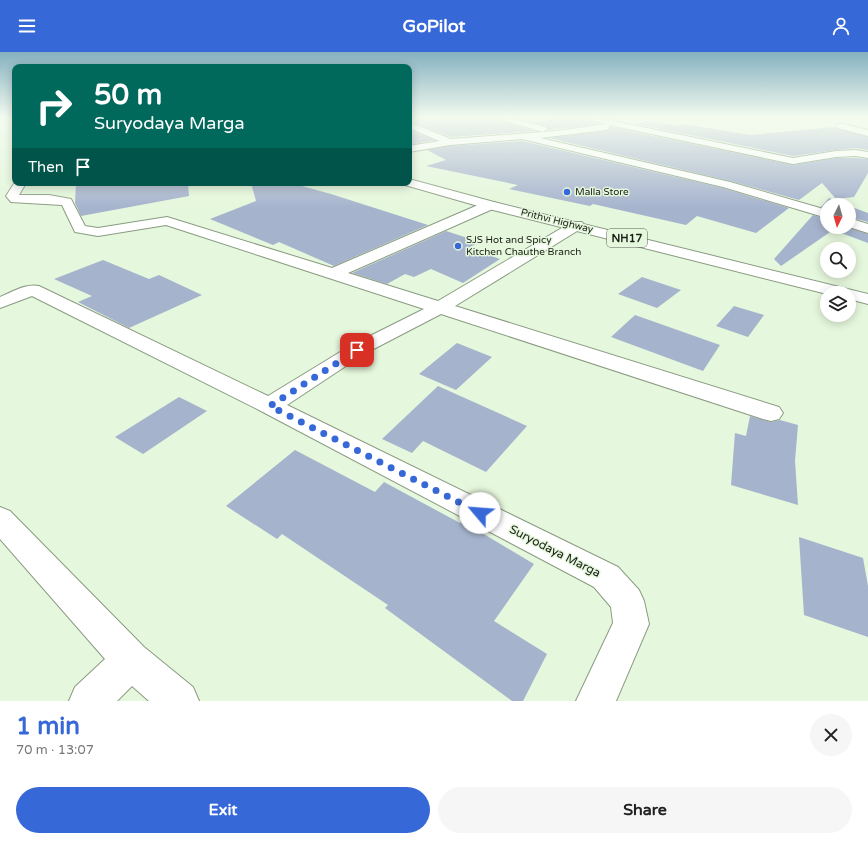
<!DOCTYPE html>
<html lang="en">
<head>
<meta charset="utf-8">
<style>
	body { margin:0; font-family:"Varela Round",sans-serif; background:#f6f6f6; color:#222; height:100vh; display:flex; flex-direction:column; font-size:15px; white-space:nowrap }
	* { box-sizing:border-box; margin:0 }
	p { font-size:13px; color:#767676 }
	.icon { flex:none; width:22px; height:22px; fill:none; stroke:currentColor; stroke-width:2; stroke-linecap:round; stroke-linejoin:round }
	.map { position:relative; height:649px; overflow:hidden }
	.sheet { display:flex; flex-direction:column; background:#fff; flex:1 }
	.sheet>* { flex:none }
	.top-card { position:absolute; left:12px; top:12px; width:400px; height:122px; border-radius:8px; box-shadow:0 2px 10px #0003; background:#00695c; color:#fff; overflow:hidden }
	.needle { width:26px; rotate:185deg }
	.buttons { position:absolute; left:820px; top:146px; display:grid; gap:8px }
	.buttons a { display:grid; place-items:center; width:36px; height:36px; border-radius:50%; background:#fff; box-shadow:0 2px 10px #0003; font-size:20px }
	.pin { position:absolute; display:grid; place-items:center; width:34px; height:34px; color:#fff; margin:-17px; border-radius:8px; box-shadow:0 2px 6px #0006 }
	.me { position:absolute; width:44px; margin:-22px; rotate:297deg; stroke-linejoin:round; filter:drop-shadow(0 0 3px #0008) }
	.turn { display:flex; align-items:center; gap:14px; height:84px; padding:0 16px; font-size:18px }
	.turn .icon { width:52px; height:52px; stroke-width:2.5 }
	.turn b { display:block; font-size:28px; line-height:34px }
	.then { display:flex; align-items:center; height:38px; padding:0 16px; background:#0003; gap:8px; font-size:15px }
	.round { display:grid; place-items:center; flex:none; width:42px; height:42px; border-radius:21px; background:#f6f6f6 }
	.head { display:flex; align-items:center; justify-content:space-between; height:68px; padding:0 16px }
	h1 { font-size:24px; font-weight:800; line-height:30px; color:#3768d8 }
	.button { display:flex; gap:8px; margin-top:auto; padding:8px 16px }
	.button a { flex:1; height:46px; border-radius:24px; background:#3768d8; color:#fff; font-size:16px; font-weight:800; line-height:46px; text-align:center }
	.button a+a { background:#f6f6f6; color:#222 }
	header { display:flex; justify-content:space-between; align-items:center; height:52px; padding:0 16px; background:#3768d8; color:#fff; font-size:18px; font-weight:800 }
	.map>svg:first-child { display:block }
	.building { fill:#a6b3cd }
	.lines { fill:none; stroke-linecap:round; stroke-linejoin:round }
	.minor-casing { stroke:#8a9b82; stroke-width:2 }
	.trunk-casing { stroke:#8a9b82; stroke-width:2 }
	.minor { fill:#fff; fill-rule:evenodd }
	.trunk { fill:#fff; fill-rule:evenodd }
	.route { stroke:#3768d8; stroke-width:7; stroke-dasharray:0 12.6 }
	.poi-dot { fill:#3768d8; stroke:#e5f7dc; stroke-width:1.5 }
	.labels { text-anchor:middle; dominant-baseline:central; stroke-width:3; stroke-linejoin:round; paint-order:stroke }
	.far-poi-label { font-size:10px; fill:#1a2017; stroke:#e5f7dc; text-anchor:start }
	.far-street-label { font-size:10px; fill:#1a2017; stroke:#e5f7dc }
	.shield { fill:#e5f7dc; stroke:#576052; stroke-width:1 }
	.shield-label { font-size:11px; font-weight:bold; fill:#1a2017 }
	.street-label { font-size:12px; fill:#1a2017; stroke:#e5f7dc }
</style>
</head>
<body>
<header><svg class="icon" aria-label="menu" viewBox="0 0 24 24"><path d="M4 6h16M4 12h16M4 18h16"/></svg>GoPilot<svg class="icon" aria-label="person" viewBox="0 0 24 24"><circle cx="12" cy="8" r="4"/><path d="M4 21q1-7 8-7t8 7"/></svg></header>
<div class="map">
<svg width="868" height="649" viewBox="0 0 868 649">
	<rect width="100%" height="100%" fill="#e5f7dc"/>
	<path class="building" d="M409 65H416L427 69 464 65H489L535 79 451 85 409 69Z
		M577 65 598 72 548 78 546 74 532 70Z
		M650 69 677 74 683 72 750 83 835 75 837 77 868 85V98L855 96 836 98 793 104 636 72Z
		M610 75 793 113 836 106H855L868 107V121L854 145 836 147 822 131 799 148 730 129 549 86 606 79 610 78Z
		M409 78 434 88 413 92 409 90Z
		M522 89 723 136 789 156 756 181 697 164 686 173 593 152 590 154 566 149 509 137 518 133 426 114 446 108 427 98 450 94Z
		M76 131H188L189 144 81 164 75 151Z
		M251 131H291L331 142 428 173 334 214 279 190 273 193 210 167 256 149Z
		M829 146 847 153H827V156L821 155Z
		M849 154 868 161V170L849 165Z
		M813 163 827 167V175H848L868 182V191L833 178 781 214 774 207Z
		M446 179 480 190 468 196 500 207 463 231 431 217 414 225 405 222 387 232 352 221Z
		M103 208 149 227 159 223 202 243 129 276 78 250 92 244 54 227Z
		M642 225 681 238 657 256 618 242Z
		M734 254 764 263 748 285 716 274Z
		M635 263 720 293 703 319 611 285Z
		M457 291 492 305 456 338 419 322Z
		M438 334 527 374 486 420 423 389 412 401 382 387Z
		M179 345 207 359 143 402 115 385Z
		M750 364 771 370 780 368 798 373 795 409 798 453 731 433 735 381 746 384Z
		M295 398 375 440 384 430 460 471 462 469 534 512 494 569 547 602 523 649H512L385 556 388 553 282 482 277 487 226 454Z
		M799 485 863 506 868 534V585L804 563Z"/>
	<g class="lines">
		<defs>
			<path id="minor" d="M492 65H505L546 75 547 77 543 80Z
				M578 65H593L793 106 836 99 855 98 868 100V106L855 104 836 105 793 112 609 73V77L606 78 540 86 730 130 827 158V166L723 135 522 87 450 93 409 100V94L439 89 409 76V70L451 87 557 79 606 72Z
				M840 71 868 78V84L837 76 836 74Z
				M15 130 26 131 19 143H49L71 147 85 174 98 176 167 165 332 216 485 150H495L496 153 495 156 348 221 438 249 572 170H582L584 173 582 176 455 254 779 355 783 361 779 367 771 369 763 367 441 262 364 302 287 353 618 515 639 538 644 549 649 572 616 649H576L613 571 611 555 594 535 261 359 32 244 0 256V245C12 240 26 231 39 234L268 344 350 294 424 257 166 173 98 184 75 180 62 153 11 150 6 144Z
				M849 166 868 172V181L849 175Z
				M0 455 10 459 144 595 193 635 199 649H149L132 634 117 649H69L75 635 105 607 0 487Z"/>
			<path id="trunk" d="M409 127 494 150 868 242V252L849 247V241L827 242 485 156 405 133 403 131H409Z"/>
		</defs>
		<use href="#minor" class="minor-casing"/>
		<use href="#trunk" class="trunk-casing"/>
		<use href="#minor" class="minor"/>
		<use href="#trunk" class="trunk"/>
	</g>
	<linearGradient id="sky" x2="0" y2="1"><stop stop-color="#85b1c0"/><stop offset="0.42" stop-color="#f3fbef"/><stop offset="1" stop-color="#f3fbef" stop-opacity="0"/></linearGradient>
	<rect width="868" height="156" fill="url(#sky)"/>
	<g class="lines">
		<path class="route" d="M357 298 270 354 480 461"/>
	</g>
	<g class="poi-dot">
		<circle cx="567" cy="140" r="4"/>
		<circle cx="458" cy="194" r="4"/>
	</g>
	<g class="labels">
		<g class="far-poi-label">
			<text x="575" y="140">Malla Store</text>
			<text x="466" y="188">SJS Hot and Spicy<tspan x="466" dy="12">Kitchen Chauthe Branch</tspan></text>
		</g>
		<g class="far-street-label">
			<text transform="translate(557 169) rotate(14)">Prithvi Highway</text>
		</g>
		<rect class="shield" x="607" y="177" width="40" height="18" rx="3"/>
		<g class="shield-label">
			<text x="627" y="186">NH17</text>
		</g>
		<g class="street-label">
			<text transform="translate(555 499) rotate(27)">Suryodaya Marga</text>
		</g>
	</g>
</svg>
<div class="buttons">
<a><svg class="needle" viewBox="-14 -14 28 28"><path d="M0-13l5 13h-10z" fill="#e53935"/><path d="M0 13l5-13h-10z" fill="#767676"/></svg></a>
<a><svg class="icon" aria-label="search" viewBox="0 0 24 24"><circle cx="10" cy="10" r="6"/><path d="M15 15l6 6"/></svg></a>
<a><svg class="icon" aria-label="layers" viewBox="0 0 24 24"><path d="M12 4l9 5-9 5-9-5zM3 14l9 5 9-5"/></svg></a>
</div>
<div class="pin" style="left:357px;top:298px;background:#d93025"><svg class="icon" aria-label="arrive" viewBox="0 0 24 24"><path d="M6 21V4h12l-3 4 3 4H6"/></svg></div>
<svg class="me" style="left:480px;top:461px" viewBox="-20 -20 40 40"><circle r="19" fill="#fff"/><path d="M0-13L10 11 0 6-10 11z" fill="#3768d8"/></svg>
<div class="top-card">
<div class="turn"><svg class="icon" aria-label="right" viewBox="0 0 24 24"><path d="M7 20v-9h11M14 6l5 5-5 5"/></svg><div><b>50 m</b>Suryodaya Marga</div></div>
<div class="then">Then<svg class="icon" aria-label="arrive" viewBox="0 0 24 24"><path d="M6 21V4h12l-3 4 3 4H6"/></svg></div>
</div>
</div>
<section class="sheet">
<div class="head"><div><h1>1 min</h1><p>70 m · 13:07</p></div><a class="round"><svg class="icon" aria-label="close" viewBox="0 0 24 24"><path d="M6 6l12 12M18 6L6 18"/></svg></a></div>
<div class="button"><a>Exit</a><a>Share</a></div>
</section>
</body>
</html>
